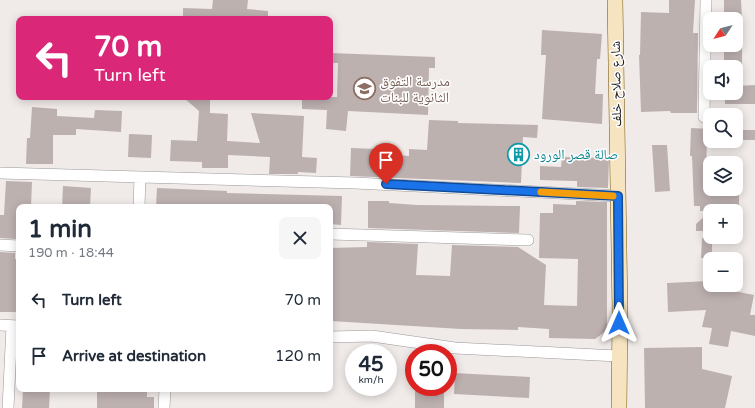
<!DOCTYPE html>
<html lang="en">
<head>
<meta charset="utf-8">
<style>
	body { margin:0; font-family:"Varela Round","Noto Naskh Arabic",sans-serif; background:#f6f6f7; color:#1f2937; height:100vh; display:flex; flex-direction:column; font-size:15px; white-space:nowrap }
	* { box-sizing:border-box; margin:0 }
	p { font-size:13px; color:#747a83 }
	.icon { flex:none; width:22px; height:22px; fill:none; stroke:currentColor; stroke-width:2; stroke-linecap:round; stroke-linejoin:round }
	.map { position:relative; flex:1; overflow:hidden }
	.sheet { position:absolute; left:16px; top:204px; width:317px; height:188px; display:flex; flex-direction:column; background:#fff; border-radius:8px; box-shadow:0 2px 10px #0003 }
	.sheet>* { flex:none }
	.top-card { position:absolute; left:16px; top:16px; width:317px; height:84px; border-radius:8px; box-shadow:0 2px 10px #0003; background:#db2777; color:#fff; overflow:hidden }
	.needle { width:26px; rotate:234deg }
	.tools { position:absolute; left:703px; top:12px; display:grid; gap:8px }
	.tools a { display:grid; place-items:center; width:40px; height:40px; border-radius:8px; background:#fff; box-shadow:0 2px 10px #0003; font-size:20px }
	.speed { position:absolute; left:345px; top:344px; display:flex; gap:8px; font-size:20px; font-weight:700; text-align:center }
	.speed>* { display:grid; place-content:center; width:52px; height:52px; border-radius:50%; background:#fff; box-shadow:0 2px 10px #0003; line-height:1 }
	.speed small { font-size:10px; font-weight:400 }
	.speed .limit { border:6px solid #d22; background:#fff; color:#111 }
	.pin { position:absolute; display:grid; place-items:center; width:34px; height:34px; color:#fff; margin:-41px -17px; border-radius:50% 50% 50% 0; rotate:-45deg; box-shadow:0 0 4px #0007 }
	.pin .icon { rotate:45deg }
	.me { position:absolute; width:44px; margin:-22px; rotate:0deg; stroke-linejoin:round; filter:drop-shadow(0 0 3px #0008) }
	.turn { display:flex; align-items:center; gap:14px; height:84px; padding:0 12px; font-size:18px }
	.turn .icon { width:52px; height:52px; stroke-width:2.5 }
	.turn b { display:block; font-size:28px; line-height:34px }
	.round { display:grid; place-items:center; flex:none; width:42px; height:42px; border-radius:8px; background:#f6f6f7 }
	.summary { display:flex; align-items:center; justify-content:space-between; height:68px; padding:0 12px }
	h1 { font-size:24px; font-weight:700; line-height:30px }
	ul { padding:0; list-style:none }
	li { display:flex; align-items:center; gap:12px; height:56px; padding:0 12px }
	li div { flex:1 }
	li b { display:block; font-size:15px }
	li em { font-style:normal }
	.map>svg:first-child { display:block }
	.building { fill:#bdb1b0 }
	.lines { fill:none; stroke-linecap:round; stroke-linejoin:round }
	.street-casing { stroke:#9a9a9a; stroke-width:12 }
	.secondary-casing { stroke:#73570c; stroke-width:16 }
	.street { stroke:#fff; stroke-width:11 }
	.secondary { stroke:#f6e4c0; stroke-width:15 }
	.route-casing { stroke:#114b97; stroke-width:10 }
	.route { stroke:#1a73e8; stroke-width:7 }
	.slow { stroke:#f59e0b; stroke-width:7 }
	.labels { text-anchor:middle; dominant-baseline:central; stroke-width:3; stroke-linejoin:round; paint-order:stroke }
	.education-label { font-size:14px; fill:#785e54; stroke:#fff; text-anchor:start }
	.street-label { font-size:14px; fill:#202020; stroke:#fff }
	.culture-label { font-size:14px; fill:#0d838f; stroke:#fff; text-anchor:start }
</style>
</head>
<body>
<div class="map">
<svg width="755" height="408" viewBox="0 0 755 408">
	<rect width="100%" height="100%" fill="#f0eae8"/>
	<path class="building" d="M213 0H248L247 9 268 11V19H183V8L212 9Z
		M669 0H695L693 33H698L697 113H671L670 111 641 112 639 55H640L641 12 669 13Z
		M724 0H741L742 19H724Z
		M542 30 602 34 600 59H597L595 94H603L602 124 542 119 546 55H541Z
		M724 45H742V67H724Z
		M330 53 435 57V68H429L428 115 348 111 346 131 326 129 327 110 302 109V97H337L338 63H330Z
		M755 85V104H725V93H736V86Z
		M184 98 210 100V113L228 114 227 141 260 143 251 113 304 116 302 157 317 158 316 173 298 172V174H269L270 157 228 155V168H202V162L170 161 171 140 197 141 199 111Z
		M32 107 57 109V116L94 118 95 110 122 111 121 132 76 129V135H53V164H26L27 138H30Z
		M429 120 458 121V123L538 125 537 138 523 137 521 183 350 176 351 148 377 149V154L409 156V149L427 150Z
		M691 128 710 129V139H707L706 173H708L709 195H739V211H700V206H694L692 156H690Z
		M736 130H755V140H736Z
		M129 134 152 135 151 158 128 157Z
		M652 145H667L670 191 655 192Z
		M562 157 609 158 608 188 577 187V181H574L540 180V166L561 167Z
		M6 181 32 182 31 207H19V211H17L16 239 0 238V215H4Z
		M63 186 91 188 90 207H62Z
		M157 188 227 191V193L342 196 341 225 330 224V207H156Z
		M368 201H389V203L417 205 520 206 519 233 368 228Z
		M576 201 607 202V330L595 339 549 338V329L518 327V330L461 329 331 321 332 269H330V248L367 247V242L418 244 416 275 450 276 452 245 518 247 546 265 544 305 577 306 578 259 539 258 540 213H553V204L576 205Z
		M708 213 709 231H696V224Z
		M702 238H712V258H701Z
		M0 252 15 253V259L19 260V312H0Z
		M709 281V286L754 295 750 315H755V336L731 331 728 347 709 344 712 328 702 327 706 310 668 312 667 283Z
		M702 347V369L732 376 725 408H645L644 348Z
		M455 373 530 377 529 398 454 394Z
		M415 387H444V408H415Z
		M23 389 50 390 49 408H22Z
		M97 389H147V397H154V408H97Z"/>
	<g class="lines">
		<defs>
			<path id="street" d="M704 117 706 0
				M0 173 355 183 618 196
				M139 207 140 177
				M330 234 528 240
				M0 245 19 246
				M0 325 18 326
				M330 337 372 336 455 348 618 356
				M8 408 12 326
				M164 408 165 389"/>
			<path id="secondary" d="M615 0 620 312 619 408"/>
		</defs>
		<use href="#street" class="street-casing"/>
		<use href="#secondary" class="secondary-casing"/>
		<use href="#street" class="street"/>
		<use href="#secondary" class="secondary"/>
	</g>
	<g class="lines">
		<defs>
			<path id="route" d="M386 184 618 196 619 323"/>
		</defs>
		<use href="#route" class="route-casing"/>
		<use href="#route" class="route"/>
		<path class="slow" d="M541 192 613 196"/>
	</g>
	<defs>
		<symbol id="school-ring" viewBox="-11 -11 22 22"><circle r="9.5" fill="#fff" stroke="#8d6e63" stroke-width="1.5"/><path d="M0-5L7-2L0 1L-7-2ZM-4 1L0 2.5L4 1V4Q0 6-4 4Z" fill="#8d6e63"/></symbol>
		<symbol id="building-ring" viewBox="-11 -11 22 22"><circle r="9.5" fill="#fff" stroke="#0f9aa8" stroke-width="1.5"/><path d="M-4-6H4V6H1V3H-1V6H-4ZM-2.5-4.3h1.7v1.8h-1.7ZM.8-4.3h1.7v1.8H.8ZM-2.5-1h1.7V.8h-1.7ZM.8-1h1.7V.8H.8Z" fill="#0f9aa8"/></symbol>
	</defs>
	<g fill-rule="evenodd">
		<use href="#school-ring" x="352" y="76" width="25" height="25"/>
		<use href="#building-ring" x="506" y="142" width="25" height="25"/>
	</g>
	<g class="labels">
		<g class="education-label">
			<text x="380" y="81">مدرسة التفوق<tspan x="380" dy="16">الثانوية للبنات</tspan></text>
		</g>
		<g class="street-label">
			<text transform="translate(616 84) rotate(-91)">شارع صلاح خلف</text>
		</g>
		<g class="culture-label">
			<text x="534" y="154">صالة قصر الورود</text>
		</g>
	</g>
</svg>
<div class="tools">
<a><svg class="needle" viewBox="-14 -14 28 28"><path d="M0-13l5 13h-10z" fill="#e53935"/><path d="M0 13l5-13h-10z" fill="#747a83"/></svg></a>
<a><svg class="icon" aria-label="sound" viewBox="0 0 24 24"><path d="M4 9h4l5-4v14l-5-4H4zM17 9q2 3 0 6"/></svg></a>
<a><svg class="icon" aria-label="search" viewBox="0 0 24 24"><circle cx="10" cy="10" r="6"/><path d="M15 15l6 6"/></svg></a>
<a><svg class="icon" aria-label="layers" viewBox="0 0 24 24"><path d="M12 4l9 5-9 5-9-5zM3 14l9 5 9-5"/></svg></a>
<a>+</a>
<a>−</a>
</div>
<div class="speed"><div>45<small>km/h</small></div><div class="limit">50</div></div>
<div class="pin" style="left:386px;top:184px;background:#d93025"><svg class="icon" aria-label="arrive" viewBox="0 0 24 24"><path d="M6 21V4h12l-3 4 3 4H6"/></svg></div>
<svg class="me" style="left:619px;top:323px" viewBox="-20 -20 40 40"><path d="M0-17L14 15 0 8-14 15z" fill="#1a73e8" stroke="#fff" stroke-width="4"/></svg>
<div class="top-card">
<div class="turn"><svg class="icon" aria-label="left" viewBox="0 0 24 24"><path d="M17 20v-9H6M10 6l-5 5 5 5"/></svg><div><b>70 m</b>Turn left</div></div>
</div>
<section class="sheet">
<div class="summary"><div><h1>1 min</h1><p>190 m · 18:44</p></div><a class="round"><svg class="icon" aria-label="close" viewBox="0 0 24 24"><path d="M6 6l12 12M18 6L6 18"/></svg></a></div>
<ul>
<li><svg class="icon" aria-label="left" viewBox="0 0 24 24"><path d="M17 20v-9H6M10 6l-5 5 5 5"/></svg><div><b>Turn left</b></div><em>70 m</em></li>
<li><svg class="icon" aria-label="arrive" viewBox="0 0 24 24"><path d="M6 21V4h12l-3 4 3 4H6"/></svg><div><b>Arrive at destination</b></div><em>120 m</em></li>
</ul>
</section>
</div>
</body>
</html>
